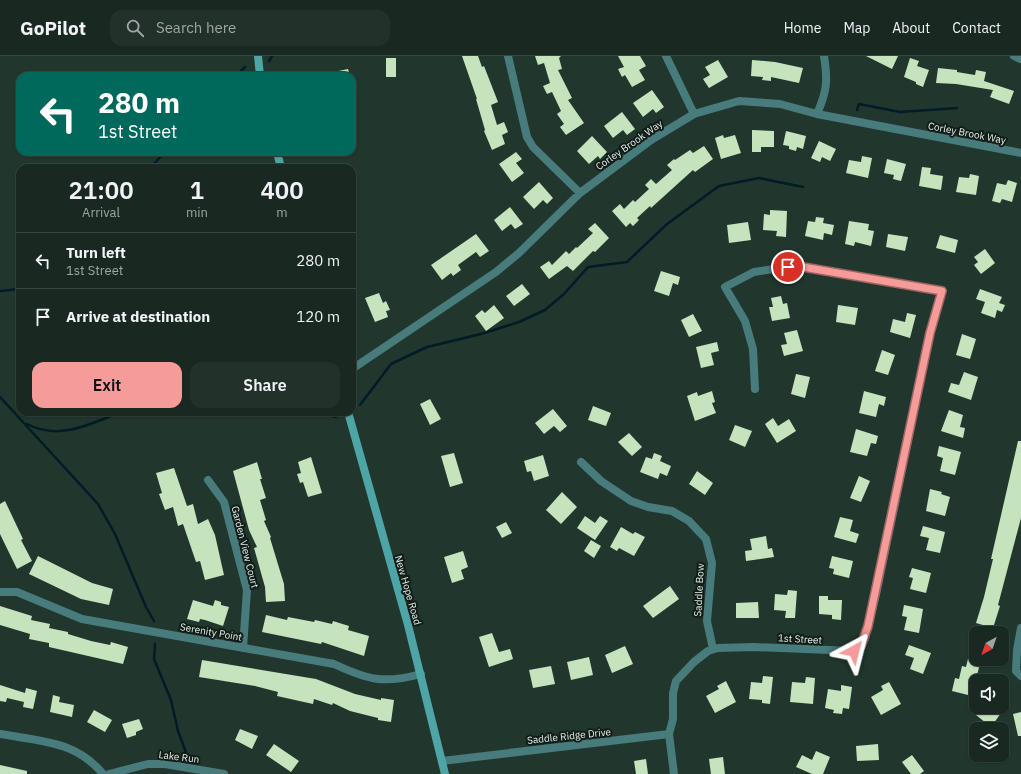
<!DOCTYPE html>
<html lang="en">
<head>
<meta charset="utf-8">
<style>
	body { margin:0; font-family:"IBM Plex Sans",sans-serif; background:#22312a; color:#f1f3f6; height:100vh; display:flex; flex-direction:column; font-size:15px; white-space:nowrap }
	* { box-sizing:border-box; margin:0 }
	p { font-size:13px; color:#9fa6a5 }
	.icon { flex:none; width:22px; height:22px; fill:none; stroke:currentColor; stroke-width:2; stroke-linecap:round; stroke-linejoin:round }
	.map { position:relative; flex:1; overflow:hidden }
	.drawer { position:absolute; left:16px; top:108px; width:340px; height:252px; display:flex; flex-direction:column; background:#192922; border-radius:12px; box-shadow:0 1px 3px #0004,0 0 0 1px #374540 }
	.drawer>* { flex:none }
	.guide { position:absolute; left:16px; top:16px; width:340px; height:84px; border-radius:12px; box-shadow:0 1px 3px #0004,0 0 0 1px #374540; background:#00695c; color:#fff; overflow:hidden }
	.needle { width:26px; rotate:220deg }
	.fabs { position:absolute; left:969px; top:570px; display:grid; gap:8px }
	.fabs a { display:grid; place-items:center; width:40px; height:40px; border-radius:8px; background:#192922; box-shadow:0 1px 3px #0004,0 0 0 1px #374540; font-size:20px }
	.pin { position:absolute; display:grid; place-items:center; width:34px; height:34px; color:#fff; margin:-17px; border:2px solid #fff; border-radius:50%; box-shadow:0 1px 4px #0007 }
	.me { position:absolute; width:44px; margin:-22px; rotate:38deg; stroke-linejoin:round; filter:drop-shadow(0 0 3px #0008) }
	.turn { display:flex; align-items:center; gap:14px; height:84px; padding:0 16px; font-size:18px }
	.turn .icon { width:52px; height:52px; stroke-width:2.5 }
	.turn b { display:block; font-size:28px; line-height:34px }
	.eta { display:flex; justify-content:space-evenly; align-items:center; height:68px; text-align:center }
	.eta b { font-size:24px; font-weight:600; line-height:28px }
	.button { display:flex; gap:8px; margin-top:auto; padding:8px 16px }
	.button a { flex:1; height:46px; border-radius:12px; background:#f59b99; color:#111; font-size:16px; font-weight:600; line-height:46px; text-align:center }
	.button a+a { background:#22312a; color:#f1f3f6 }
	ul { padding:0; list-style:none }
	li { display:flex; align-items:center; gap:12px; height:56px; padding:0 16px; border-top:1px solid #374540 }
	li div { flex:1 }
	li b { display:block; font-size:15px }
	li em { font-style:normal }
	header { display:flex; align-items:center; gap:24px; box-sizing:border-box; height:56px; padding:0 20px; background:#192922; border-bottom:1px solid #374540 }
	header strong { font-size:19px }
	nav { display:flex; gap:22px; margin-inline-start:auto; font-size:14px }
	.search { width:280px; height:36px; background:#22312a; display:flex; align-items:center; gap:10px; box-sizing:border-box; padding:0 14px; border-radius:12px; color:#9fa6a5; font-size:15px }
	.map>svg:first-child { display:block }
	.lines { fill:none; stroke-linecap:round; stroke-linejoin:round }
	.stream { stroke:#021c26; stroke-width:2.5 }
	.building { fill:#c5e3bc }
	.street { stroke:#487b7c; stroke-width:8 }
	.secondary { stroke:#4ea5a6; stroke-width:8 }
	.route-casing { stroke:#9f6563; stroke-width:10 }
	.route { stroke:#f59b99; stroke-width:7 }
	.labels { text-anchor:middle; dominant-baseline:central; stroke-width:4; stroke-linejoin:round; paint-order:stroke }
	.street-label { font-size:10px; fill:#e4f1eb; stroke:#121c18 }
</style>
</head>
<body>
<header>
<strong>GoPilot</strong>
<div class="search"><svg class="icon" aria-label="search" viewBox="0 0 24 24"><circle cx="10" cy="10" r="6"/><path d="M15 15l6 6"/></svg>Search here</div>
<nav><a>Home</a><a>Map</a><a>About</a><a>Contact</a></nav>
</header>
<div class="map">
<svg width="1021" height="718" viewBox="0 0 1021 718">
	<rect width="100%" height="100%" fill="#21372e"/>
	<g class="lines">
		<path class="stream" d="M269 5 272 0
			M236 20 245 11
			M857 54 859 48 900 56 957 52
			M150 112 165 96
			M0 235 20 233
			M0 341 98 448 115 478 146 551 154 565
			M360 349 391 308 427 291 481 278 519 266 545 254 564 238 588 211 627 206 667 168 719 130 759 122 803 131
			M317 356 336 361
			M27 368C59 385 90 368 121 356
			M155 588 154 603 171 644 178 675 188 702"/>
	</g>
	<path class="building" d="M462 0H478L482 11 484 10 498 46 491 49 497 69 504 66 508 76 502 79 505 88 492 94 484 75 485 74 476 43H477Z
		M535 0H561L559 2 562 13 558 14 572 42 568 44 584 67 566 79 560 71 564 68 557 58 561 55 552 36 547 38 543 30 550 27 544 7 538 9Z
		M618 0H640L646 10 639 14 645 24 632 31 625 19 622 21 618 13 624 11Z
		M866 0H898L892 13Z
		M386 2H396V21H386Z
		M910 2 919 5 917 10 929 14 923 31 916 28V26L904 21Z
		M718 4 728 21 709 32 703 23 710 19 705 11Z
		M752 4 775 6 803 12 799 27 771 21V25L762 24 763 21 751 20Z
		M938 12 957 14V16L975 19 976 14 986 16 984 25 1014 35 1009 48 990 41 993 34 956 28 936 27Z
		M348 13 350 20H329V17Z
		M652 34 664 51 656 57 653 53 643 61 633 47Z
		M622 56 635 73 627 79 623 74 613 82 604 70Z
		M752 74 774 75V91H761V96H752Z
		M786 75 806 80 803 93 797 91 796 95 789 93V90L783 89Z
		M723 79 724 82 735 79 741 97 721 103 715 82Z
		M592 80 607 96 600 103 598 100 589 108 577 95Z
		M819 85 836 93 830 105 822 101 820 106 811 102Z
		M704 90 713 103 695 116 693 114 651 152 650 150 637 162 639 164 633 170 630 167 626 171 612 155 620 148 624 153 633 144 635 146 649 133 645 129 651 123 656 128 672 114 667 109 674 103 675 104 690 94 693 97Z
		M516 96 522 103 516 107 524 117 512 126 499 108Z
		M862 100 872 102 868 122 846 117 849 104 861 106Z
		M887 103 906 108 901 125 893 123 894 119 884 117Z
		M922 111 931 112 930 118 943 120 941 134 919 130Z
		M970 118 979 120 976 139 956 136 959 121 969 122Z
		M1008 124 1017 127 1012 146 1002 143 1000 147 992 145 997 127 1006 129Z
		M539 126 553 142 547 148 543 144 534 153 523 141Z
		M510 151 523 168 515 173 511 168 502 175 494 164Z
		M770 154 787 155 786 181 776 180 777 175 763 174 764 158 770 159Z
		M816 161 824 162 823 167 834 169 832 179 824 177 823 184 805 180 808 165 815 166Z
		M849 165 869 168 868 174 874 175 871 190 855 186 854 190 845 188Z
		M748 166 751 184 729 187 727 169Z
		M595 167 609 182 595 196 593 195 573 215 567 210 549 223 540 211 549 205 552 209 566 195 569 198 576 191 577 192 593 177 588 173Z
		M476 178 489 195 480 201 476 196 458 209 461 214 453 220 451 217 442 224 431 209Z
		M888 178 908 181 905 195 886 191Z
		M940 179 958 184 955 197 936 192Z
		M985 193 995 207 981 218 974 209 978 206 974 201Z
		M661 215 680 221 678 229 673 227 669 240 654 235Z
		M522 228 530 238 514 250 506 240Z
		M980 233 1002 241 999 247 1005 249 1002 256 997 254 995 262 981 257 985 246 976 243Z
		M379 237 383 247 386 245 390 254 386 255 388 261 375 266 365 242Z
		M781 240 783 248 787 247 790 262 772 265 769 251H773L771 242Z
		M494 249 504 262 486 275 475 260 482 254 485 257Z
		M838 249 858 252 855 269 836 266Z
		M907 257 916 259 910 282 890 276 893 263 905 266Z
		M693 258 702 275 689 281 681 264Z
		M797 274 803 295 784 300 781 289 787 288 784 277Z
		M962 278 976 283 970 303 956 299Z
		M717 286 719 295 711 297 714 309 701 312 696 291Z
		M882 294 895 299 888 319 875 315Z
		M964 316 978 321 971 344 948 336 951 327 959 329Z
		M796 318 810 321 805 342 791 338Z
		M712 335 715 346 712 347 716 357 695 365 687 340 697 336 698 340Z
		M864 335 886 341 884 350 879 348 876 361 859 357Z
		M430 343 441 363 430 369 420 348Z
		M593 350 611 357 606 370 588 364Z
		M553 353 567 370 560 376 554 370 544 378 535 367Z
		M949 354 963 359 960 371 965 372 963 382 941 375Z
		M773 362 778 370 789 363 796 375 777 387 765 368Z
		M735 369 752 375 745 391 729 384Z
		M856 373 878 380 876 388 871 387 867 400 850 396Z
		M629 377 642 391 632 400 618 386Z
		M1018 385H1021V462L998 549 1000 550 993 572 976 567 984 541 993 503H991Z
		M939 390 961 396 955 419 940 415 943 402 937 400Z
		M454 397 463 427 450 431 441 400Z
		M654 397 662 400 660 405 671 410 667 420 660 417 658 423 640 416 646 401 652 403Z
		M543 399 549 420 534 425 531 415 527 416 524 405Z
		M311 401 322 437 308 441 303 426 300 427 297 418 301 417 298 406Z
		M257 406 262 423H260L266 442 260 444 266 464 264 465 271 481 270 482 284 528 285 545 266 546 265 531 254 492 257 491 249 474 233 415Z
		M174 412 187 450 193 448 198 468 208 463 215 479 224 519 205 524 200 505 196 506 183 468 178 470 173 451 165 454 159 438 162 437 156 417Z
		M697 415 713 427 705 439 689 428Z
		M859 420 870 425 861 446 850 442Z
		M930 433 942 436 941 438 950 441 945 460 926 455Z
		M562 436 577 451 561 468 546 454Z
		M5 445 23 483 21 484 32 505 17 513 0 478V448Z
		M585 460 595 467 600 460 608 465 595 484 577 472Z
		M840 461 853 464 850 475 859 478 856 487 834 481Z
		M506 466 512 477 502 482 496 471Z
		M923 470 945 476 940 497 926 494 929 482 920 480Z
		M621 471 633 478 635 476 645 481 634 500 619 492 617 495 610 491Z
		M766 480 768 493 772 492 774 501 746 505 745 495 752 494 750 483Z
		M591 484 601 490 594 502 584 495Z
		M463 495 468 511 461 514 464 523 452 527 444 501Z
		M38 500 92 527 113 533 109 549 81 543 29 518Z
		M832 500 853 505 849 522 833 518 834 513 829 512Z
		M912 512 931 517 926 537 910 533 913 522 909 521Z
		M670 530 679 543 653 562 643 550Z
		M788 534 797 535 795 562H785L786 555 774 554 775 538 787 539Z
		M819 540H828V544H842L841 564 832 563V559L819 558Z
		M193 544 213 550 215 544 221 546V549L229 551 223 570 205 564 200 563 199 566 187 563Z
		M758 546 759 562H736V547Z
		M904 549 923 553 919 577 904 574 907 561 902 560Z
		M0 550 32 560 31 564 50 568 49 572 68 576V578L91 585 110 589 111 586 128 591 123 608 49 591V587L29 583 30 578 0 569Z
		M266 559 287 564 288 561 314 566 315 564 332 568 333 565 349 570 348 574 369 580 364 600 322 586 321 588 262 576Z
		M492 577 499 596 510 593 513 603 489 611 479 581Z
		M973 582 976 583V603H981L972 640 952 635 955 622 959 623 962 610 966 611Z
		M909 589 931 597 923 618 910 613 914 602 905 599Z
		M625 590 633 608 612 617 605 599Z
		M589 601 593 619 571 624 567 606Z
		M202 604 316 623 355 638 381 644V642L394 644 391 666 378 664V662L350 655 333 647 332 649 314 643 313 648 277 640 278 636 255 630 199 621Z
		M551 610 555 628 533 632 529 614Z
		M763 620 773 621 770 648 762 647V644L749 643 751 626 762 627Z
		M806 621 815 622 813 648 790 646 792 626 805 627Z
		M726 625 736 646 715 657 706 640 719 633 717 630Z
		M889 626 901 648 881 659 871 641 883 634 881 630Z
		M0 629 25 637 26 632 37 635 33 653 23 651 24 646 7 642 6 646 0 645Z
		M841 629 852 631 849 653 843 652 842 658 833 657 834 654 825 652 828 633 841 635Z
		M53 639 60 641 59 646 74 649 72 661 50 656Z
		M982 651H993L1001 657 991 671 976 659Z
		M94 654 112 664 105 676 87 666Z
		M1021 656V680H1018L1013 658Z
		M139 663 143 673 136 676V679L127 682 122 668Z
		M240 673 258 680 252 693 235 684Z
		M274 688 299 705 291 716 266 699Z
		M878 688 879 704 857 705 856 690Z
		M816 695 830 701 823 718H812L796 711 802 699 812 704Z
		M912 699 924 715 920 718H911L902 706Z
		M723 701 725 718H711L709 703Z
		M646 703 648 718H636L634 705Z
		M0 709 27 715V718H0Z"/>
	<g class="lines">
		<path class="street" d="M508 0 527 81 533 91 580 137
			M666 0 694 58
			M1014 0 1020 3
			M817 58C827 35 828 25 824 0
			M352 313 496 216 519 197 580 137 651 84 694 58 739 45 780 48 817 58 1021 97
			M581 406 601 425 631 445 648 451 672 455 689 465 706 483 712 507 707 565 713 593
			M208 424 224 446 247 534 243 592
			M0 536H17L82 563 334 608C368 624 384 628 421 618
			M1021 572 1017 594 1016 615 1021 620
			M0 678C40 685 76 685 103 718
			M442 705 669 678
			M109 718 148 708H165L224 718
			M674 718 669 678 673 663V637L676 625 694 606 708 595 718 592 754 591 854 595 861 590 865 583 877 534 930 277 942 235 803 211H788L754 216 725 231 745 265 753 293 755 333"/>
		<path class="secondary" d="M258 0 260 20
			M277 96 281 112
			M348 356 408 569 445 718"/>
	</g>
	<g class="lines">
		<defs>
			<path id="route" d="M788 211H803L942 235 930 277 868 570 861 590 854 595"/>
		</defs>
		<use href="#route" class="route-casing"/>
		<use href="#route" class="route"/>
	</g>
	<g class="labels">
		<g class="street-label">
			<text transform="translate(967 77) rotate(11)">Corley Brook Way</text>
			<text transform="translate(629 89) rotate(-35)">Corley Brook Way</text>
			<text transform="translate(245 491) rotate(76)">Garden View Court</text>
			<text transform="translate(408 534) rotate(74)">New Hope Road</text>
			<text transform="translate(699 534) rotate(-87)">Saddle Bow</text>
			<text transform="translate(211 576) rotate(10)">Serenity Point</text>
			<text transform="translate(800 583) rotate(3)">1st Street</text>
			<text transform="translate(569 680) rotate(-6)">Saddle Ridge Drive</text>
			<text transform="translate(179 701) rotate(7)">Lake Run</text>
		</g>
	</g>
</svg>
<div class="fabs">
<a><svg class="needle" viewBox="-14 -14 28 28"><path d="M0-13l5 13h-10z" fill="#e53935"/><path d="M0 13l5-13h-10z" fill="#9fa6a5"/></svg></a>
<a><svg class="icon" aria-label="sound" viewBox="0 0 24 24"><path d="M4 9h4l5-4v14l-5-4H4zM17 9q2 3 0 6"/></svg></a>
<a><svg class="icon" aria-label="layers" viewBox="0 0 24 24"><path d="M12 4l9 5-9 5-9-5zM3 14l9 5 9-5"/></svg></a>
</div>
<div class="pin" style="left:788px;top:211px;background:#d93025"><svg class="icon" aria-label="arrive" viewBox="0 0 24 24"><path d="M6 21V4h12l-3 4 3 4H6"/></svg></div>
<svg class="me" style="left:854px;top:595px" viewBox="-20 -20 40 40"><path d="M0-17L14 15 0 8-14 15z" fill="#f59b99" stroke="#fff" stroke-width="4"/></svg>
<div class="guide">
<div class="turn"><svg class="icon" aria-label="left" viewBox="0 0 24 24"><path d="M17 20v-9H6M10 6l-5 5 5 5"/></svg><div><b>280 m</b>1st Street</div></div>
</div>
<section class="drawer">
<div class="eta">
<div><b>21:00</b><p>Arrival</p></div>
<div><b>1</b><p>min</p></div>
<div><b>400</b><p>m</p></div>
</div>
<ul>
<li><svg class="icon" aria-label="left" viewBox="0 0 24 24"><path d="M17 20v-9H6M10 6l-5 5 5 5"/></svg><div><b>Turn left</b><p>1st Street</p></div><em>280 m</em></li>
<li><svg class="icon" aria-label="arrive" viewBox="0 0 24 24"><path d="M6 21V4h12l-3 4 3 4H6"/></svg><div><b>Arrive at destination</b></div><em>120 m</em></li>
</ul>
<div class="button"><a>Exit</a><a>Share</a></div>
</section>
</div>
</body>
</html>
